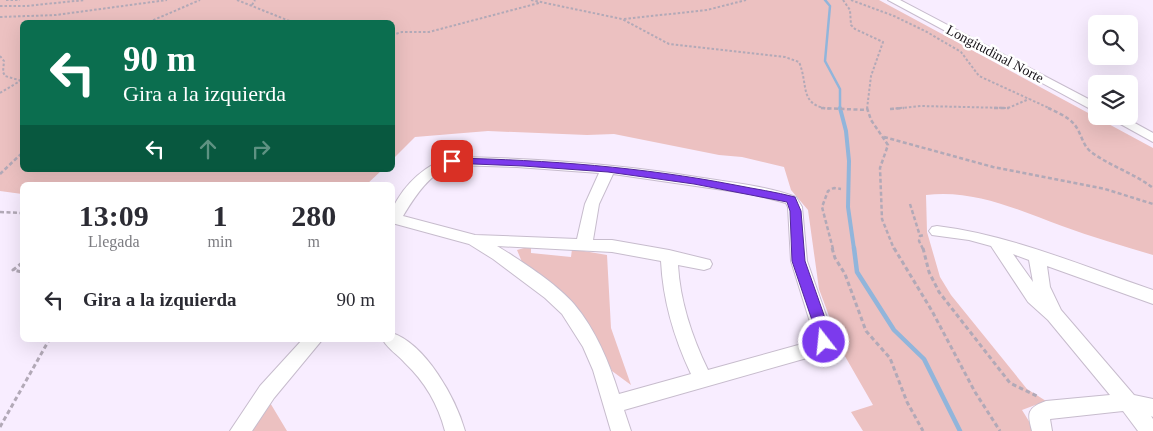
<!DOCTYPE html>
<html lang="es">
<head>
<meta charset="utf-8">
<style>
	body { margin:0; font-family:Georgia,serif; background:#f7f7f7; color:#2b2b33; height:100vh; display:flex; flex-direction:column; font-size:19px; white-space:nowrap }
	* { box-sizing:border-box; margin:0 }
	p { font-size:16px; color:#7c7c81 }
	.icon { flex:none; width:28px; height:28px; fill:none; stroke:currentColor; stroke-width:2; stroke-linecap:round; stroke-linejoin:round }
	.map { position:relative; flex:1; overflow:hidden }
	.details { position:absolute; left:20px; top:182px; width:375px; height:160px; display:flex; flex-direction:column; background:#fff; border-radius:8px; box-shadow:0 5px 20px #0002 }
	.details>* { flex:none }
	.banner { position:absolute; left:20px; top:20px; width:375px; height:152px; border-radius:8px; box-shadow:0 5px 20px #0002; background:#0b6e4f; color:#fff; overflow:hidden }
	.buttons { position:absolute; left:1088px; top:15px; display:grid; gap:10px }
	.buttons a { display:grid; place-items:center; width:50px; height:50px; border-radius:8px; background:#fff; box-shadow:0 5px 20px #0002; font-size:25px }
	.pin { position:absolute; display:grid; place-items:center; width:42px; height:42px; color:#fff; margin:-21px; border-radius:10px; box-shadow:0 2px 8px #0006 }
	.me { position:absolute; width:55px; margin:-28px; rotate:344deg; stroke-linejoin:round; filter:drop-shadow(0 0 4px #0008) }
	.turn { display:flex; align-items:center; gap:18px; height:105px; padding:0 20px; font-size:22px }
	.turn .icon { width:65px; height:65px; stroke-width:2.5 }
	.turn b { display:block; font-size:35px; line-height:42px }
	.lanes { display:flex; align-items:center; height:48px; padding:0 20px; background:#0003; justify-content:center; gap:25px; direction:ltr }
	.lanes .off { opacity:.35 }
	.eta { display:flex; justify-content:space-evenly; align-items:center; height:85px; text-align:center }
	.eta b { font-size:30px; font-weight:700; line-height:35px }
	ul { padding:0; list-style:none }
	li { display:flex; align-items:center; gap:15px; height:65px; padding:0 20px }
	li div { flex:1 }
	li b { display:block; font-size:19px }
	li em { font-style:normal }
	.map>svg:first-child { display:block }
	.green { fill:#ecc1c1 }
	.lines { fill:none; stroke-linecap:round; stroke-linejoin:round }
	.stream-far2 { stroke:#91b5db; stroke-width:2.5 }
	.stream-far1 { stroke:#91b5db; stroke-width:4 }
	.stream { stroke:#91b5db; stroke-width:4.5 }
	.street-casing { stroke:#c7bccd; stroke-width:2 }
	.path-far2 { stroke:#b2a9b7; stroke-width:2; stroke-dasharray:2.5 2; stroke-linecap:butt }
	.path-far1 { stroke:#b2a9b7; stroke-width:2.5; stroke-dasharray:4 2.5; stroke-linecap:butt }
	.path { stroke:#b2a9b7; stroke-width:3; stroke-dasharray:4.5 3; stroke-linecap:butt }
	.street { fill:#fff; fill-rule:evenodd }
	.route { fill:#7c3aed; stroke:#51269a }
	.labels { text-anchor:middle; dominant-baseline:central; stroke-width:5; stroke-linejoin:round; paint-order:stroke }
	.far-street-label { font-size:14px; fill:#161218; stroke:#fff }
</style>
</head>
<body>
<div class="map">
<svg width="1153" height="431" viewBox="0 0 1153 431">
	<rect width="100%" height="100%" fill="#f8edff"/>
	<path class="green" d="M0 0H879L1153 148V255C1123 246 1092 237 1062 226 1018 210 974 189 926 195L927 232 940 277 951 295 1027 389 1046 401 1022 410 1035 431H863L851 412 873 405 842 351 819 289 808 210 791 190 784 167 742 157 719 155 614 134 587 135 488 131 415 137 393 159 392 22H22V170H382L366 185H22V194L0 191Z
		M531 246V253L571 257 572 249 607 255 611 328 631 385 612 371 592 331 553 285 522 262 517 250Z
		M269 401 287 431H252Z"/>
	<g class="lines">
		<path class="stream-far2" d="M825 0 830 6 825 61 840 89V109"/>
		<path class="stream-far1" d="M840 108 846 131 849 161 848 207 854 249"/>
		<path class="stream" d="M854 248 857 272 894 330 924 359 960 431"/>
		<defs>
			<path id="street" d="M888 0H900L1096 103V112Z
				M1106 116H1122L1153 133V142Z
				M452 157C536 158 620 164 703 178 734 183 766 186 796 197L802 207 807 261 833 335C833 348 825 352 814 356L624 410 631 431H611L593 370 583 347 562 314 545 298 493 259 469 244 392 223C392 218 392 212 393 208 404 184 427 163 452 157ZM453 165 517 167 599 173 585 204 577 239 475 235 403 216C415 196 430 173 453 165ZM613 174 751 194 786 203 788 207 791 261 815 338 809 342 708 370C692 337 680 301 678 265L704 270 710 268 712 264 710 260 669 250 612 240H593L599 204ZM497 246 612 252 661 261C663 301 674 338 691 374L619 394C609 362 596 330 574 304 557 284 520 260 497 246Z
				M937 226C1011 235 1082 266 1153 290V304L1047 266 1050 287 1061 310 1134 395 1153 399V417L1151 416 1153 419V431H1138L1123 411 1050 419 1052 431H1032C1027 413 1027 408 1046 401L1110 395 1048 320 1028 302 991 246 969 240 932 235 929 231 932 227ZM1013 254 1029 260 1033 282Z
				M392 333C426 344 456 399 465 431H445C438 404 425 382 405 363 398 355 388 349 383 340H392Z
				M302 340H322L274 398 252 431H230L260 386Z"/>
		</defs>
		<use href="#street" class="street-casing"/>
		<path class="path-far2" d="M6 0H20
			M237 0 292 22
			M531 0 622 19 669 44 785 57 799 62C809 85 798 106 831 109
			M843 0 850 10 851 25 855 29 883 42 871 76 867 109
			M851 0 894 16 927 32 961 52 979 76 1051 109
			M252 5 255 0
			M0 6H26L85 0
			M0 17 56 15 167 0
			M624 19 707 10 746 0
			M149 22 200 0
			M392 35 402 32H429L539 3
			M0 56 4 61 3 72 5 76 22 81
			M0 93 20 81
			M891 109 921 106 1008 108 1029 99"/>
		<path class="path-far1" d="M821 108 867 110
			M867 108 871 120 888 145 880 168 882 219 894 249
			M994 108H1009
			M1048 108C1057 112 1068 117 1074 124 1081 132 1082 144 1090 151 1109 166 1134 173 1153 188
			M890 109 904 108
			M884 137 993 167 1105 189 1153 204
			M0 174 22 153
			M910 204 920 236
			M0 212 22 213
			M833 249 822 207 828 191 834 188 841 189
			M923 249 919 241 920 236 924 235"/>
		<path class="path" d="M832 248 835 258 845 274 866 331 890 358 907 402 923 431
			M894 248 932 311 975 392 1000 431
			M923 248 929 272 939 292 1010 383 1039 397
			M22 263 13 270 22 272
			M0 427 49 340"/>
		<use href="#street" class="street"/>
	</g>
	<path class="route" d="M452 158C548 160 642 167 735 185 755 189 776 192 795 197L801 211 805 261 831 335 829 346 824 347 819 346 817 335 792 261 790 211 787 202 694 184 608 172 523 166 449 163 447 161Z"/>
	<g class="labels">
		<g class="far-street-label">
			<text transform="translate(995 54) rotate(28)">Longitudinal Norte</text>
		</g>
	</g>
</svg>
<div class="buttons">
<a><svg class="icon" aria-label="search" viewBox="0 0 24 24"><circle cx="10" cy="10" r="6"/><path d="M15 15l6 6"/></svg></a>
<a><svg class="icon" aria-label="layers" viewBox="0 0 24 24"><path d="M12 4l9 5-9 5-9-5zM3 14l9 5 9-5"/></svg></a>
</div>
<div class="pin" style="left:452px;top:161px;background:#d93025"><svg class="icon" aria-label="arrive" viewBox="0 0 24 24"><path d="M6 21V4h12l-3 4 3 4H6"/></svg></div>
<svg class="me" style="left:824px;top:342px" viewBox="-20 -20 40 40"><circle r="17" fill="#7c3aed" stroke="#fff" stroke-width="3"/><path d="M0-11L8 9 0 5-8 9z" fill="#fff"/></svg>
<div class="banner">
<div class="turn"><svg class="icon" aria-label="left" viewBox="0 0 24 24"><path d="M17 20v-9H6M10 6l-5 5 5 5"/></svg><div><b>90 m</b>Gira a la izquierda</div></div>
<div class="lanes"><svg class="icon" aria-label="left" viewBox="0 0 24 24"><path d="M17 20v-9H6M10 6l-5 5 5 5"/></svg><svg class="icon off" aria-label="ahead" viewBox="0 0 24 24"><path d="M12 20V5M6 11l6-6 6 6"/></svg><svg class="icon off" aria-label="right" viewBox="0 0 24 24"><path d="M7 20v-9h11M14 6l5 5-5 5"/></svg></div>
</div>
<section class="details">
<div class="eta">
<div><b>13:09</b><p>Llegada</p></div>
<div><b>1</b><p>min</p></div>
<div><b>280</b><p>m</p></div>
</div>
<ul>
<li><svg class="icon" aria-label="left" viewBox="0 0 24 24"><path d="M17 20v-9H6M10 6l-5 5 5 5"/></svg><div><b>Gira a la izquierda</b></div><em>90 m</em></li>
</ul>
</section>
</div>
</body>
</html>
